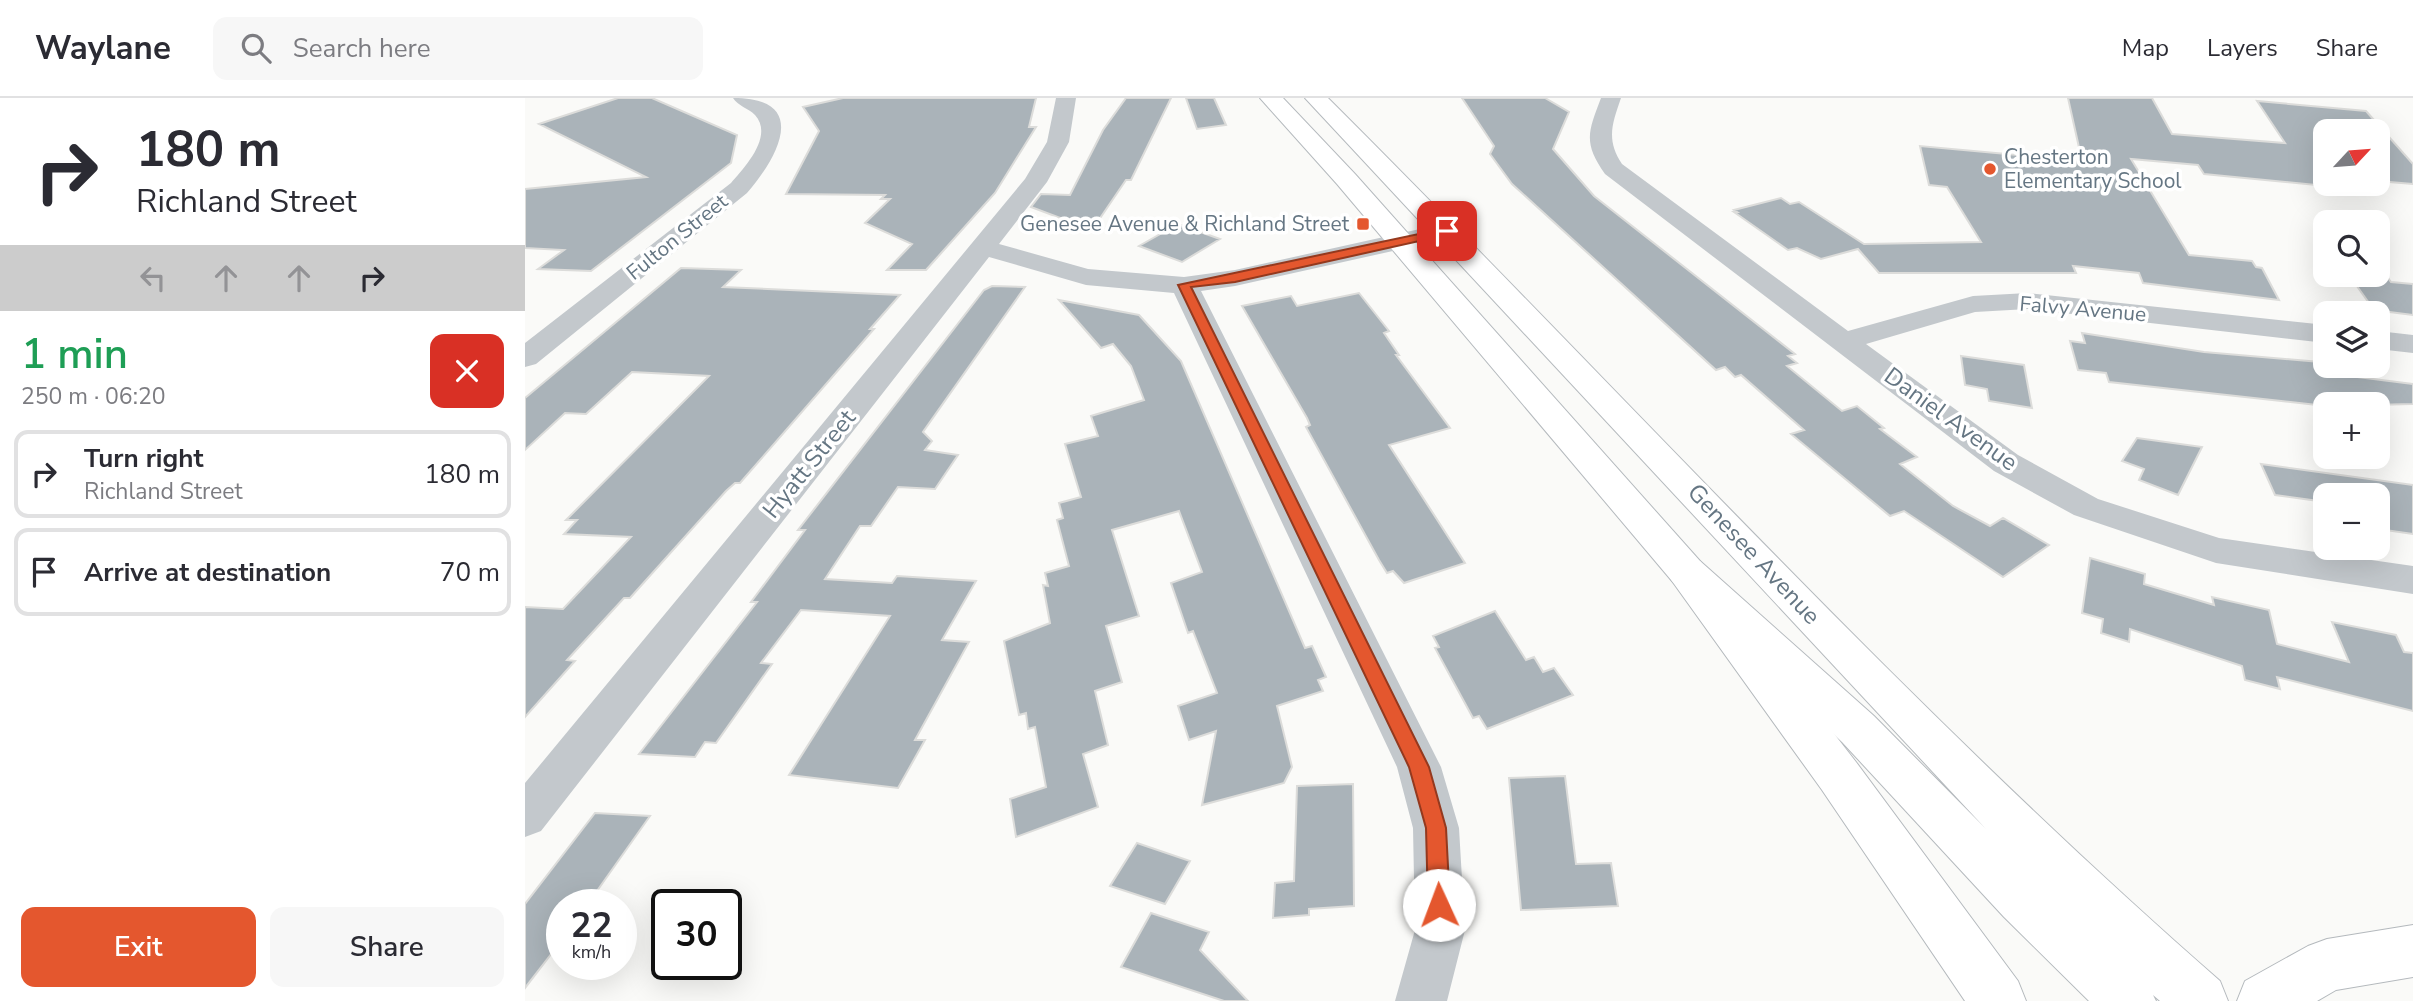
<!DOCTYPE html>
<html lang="en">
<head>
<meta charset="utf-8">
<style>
	body { margin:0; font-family:"Nunito Sans",sans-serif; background:#f7f7f7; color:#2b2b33; height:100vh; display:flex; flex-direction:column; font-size:26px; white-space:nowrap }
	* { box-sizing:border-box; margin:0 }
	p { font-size:23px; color:#7c7c81 }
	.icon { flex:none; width:38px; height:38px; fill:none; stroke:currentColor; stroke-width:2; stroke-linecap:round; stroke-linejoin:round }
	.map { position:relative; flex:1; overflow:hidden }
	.sheet { display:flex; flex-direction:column; background:#fff; width:525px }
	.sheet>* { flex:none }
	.top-card { background:#fff; color:#2b2b33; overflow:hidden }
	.needle { width:46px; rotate:64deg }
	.tools { position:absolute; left:1788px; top:21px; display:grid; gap:14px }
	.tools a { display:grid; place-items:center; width:77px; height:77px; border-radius:14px; background:#fff; box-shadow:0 7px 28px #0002; font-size:35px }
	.speed { position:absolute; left:21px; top:791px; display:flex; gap:14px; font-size:35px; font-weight:700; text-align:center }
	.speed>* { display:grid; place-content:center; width:91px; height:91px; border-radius:50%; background:#fff; box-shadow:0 7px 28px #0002; line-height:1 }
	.speed small { font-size:18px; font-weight:400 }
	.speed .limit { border:4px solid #111; border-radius:10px; background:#fff; color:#111 }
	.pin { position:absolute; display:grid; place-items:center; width:60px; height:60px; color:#fff; margin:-30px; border-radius:14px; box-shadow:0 4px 10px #0006 }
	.me { position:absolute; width:77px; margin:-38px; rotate:358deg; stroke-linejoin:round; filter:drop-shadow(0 0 5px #0008) }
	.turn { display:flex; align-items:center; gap:24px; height:147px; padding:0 21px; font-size:32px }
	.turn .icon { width:91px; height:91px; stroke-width:2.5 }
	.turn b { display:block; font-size:49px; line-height:60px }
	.lanes { display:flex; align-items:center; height:66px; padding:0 21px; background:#0003; justify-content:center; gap:35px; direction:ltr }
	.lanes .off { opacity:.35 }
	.round { display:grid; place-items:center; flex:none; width:74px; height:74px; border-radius:14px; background:#f7f7f7 }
	.overview { display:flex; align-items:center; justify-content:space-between; height:119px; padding:0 21px }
	h1 { font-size:42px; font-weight:600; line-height:52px; color:#1e9e55 }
	.action { display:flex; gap:14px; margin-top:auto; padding:14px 21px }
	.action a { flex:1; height:80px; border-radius:14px; background:#e4572e; color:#fff; font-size:28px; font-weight:600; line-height:80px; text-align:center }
	.action a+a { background:#f7f7f7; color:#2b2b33 }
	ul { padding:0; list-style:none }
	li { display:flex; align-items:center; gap:21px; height:88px; margin:0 14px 10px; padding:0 7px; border:4px solid #e1e1e2; border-radius:14px }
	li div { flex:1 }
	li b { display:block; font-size:26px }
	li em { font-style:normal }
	header { display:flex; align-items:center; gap:42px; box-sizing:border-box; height:98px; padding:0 35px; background:#fff; border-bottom:2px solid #e1e1e2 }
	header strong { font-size:33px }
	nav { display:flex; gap:38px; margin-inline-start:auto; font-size:24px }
	.search { width:490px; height:63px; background:#f7f7f7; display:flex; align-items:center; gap:18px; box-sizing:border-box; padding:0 24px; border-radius:14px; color:#7c7c81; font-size:26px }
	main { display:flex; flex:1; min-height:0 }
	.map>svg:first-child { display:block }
	.building { fill:#aab3b9; stroke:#dcdcda; stroke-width:2 }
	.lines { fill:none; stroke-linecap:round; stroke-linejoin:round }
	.primary-casing { stroke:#b5babe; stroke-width:2 }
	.motorway-casing { stroke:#b4b9bd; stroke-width:2 }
	.minor { fill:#c3c8cc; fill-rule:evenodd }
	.primary { fill:#fff; fill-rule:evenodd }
	.motorway { fill:#fff; fill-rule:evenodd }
	.route { fill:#e4572e; stroke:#94391e; stroke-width:2 }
	.poi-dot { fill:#e4572e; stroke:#fff; stroke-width:2.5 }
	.labels { text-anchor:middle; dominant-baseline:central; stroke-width:7; stroke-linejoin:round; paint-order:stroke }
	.far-poi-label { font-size:21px; fill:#657683; stroke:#fff; text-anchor:start }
	.far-street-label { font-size:21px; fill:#657683; stroke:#fff }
	.street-label { font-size:24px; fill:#657683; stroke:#fff }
</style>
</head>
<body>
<header>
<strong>Waylane</strong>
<div class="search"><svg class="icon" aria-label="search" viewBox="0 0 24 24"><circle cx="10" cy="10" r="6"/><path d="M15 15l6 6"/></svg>Search here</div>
<nav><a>Map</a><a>Layers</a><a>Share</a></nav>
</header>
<main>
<section class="sheet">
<div class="top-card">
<div class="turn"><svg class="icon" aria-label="right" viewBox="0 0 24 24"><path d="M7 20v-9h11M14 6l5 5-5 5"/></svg><div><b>180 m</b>Richland Street</div></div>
<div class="lanes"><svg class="icon off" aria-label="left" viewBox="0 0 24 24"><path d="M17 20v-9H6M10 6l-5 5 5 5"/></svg><svg class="icon off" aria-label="ahead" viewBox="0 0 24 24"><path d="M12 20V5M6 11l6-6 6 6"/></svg><svg class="icon off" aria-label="ahead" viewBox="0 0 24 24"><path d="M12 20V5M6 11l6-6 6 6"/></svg><svg class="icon" aria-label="right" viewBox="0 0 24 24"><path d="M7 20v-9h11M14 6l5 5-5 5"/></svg></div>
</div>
<div class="overview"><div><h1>1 min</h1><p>250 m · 06:20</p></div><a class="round" style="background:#d93025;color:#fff"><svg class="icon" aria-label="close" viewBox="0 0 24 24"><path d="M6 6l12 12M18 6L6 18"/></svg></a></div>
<ul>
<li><svg class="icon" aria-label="right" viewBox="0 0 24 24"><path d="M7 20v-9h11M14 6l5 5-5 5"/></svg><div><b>Turn right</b><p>Richland Street</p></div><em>180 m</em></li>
<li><svg class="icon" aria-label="arrive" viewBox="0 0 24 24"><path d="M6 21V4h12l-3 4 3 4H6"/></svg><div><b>Arrive at destination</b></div><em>70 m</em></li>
</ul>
<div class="action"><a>Exit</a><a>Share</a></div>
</section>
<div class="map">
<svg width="1888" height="903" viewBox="0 0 1888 903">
	<rect width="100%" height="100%" fill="#fafaf8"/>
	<path class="building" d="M93 0H127L212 37 206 65 66 173 13 171 39 152 0 150V91L121 79 14 26Z
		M318 0H511L504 29H511L470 95 401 172H362L387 146 340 125 365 101H356L360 97 261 96 294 33 278 9Z
		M601 0H646L606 82H601L567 132 506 109 516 96 545 97 578 32Z
		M661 0H689L701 27 672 31Z
		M937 0H1020L1044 14 1028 51 1069 98 1270 256 1263 258 1272 265 1262 268 1317 313 1332 308 1359 330 1355 331 1392 359 1375 366 1428 408 1465 428 1478 420 1524 447 1478 479 1379 413 1365 418 1266 336 1279 332 1216 277 1210 279 1200 269 1191 272 987 86 965 56 969 48Z
		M1543 0H1627L1647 36 1760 45 1732 3 1841 13 1888 66V86L1853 83V33H1801V88L1679 76 1673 67 1606 61 1664 157 1727 163 1731 169 1737 170 1754 202 1618 185 1614 175 1548 168 1551 175H1354L1333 151 1296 161 1272 150 1263 152 1209 114H1212L1209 112 1256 100 1265 106 1274 104 1339 146 1456 144 1422 89 1404 87 1395 48 1557 63Z
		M653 126 695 141 657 164 614 148Z
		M156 170 216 172 198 189 375 197 345 231H349L215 385H210L201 393 105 500H99L42 562 50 563 0 619V509L38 511 106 439 39 436 52 422H41L184 278 107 274 61 316 40 315 0 352V300Z
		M1824 177 1863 180 1866 184 1888 186V217L1849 212Z
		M467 188 500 189 398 334 407 343 400 352 433 357 410 391 373 389 346 428H335L300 481 367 485 372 478 451 483 417 542 444 544 390 642H400L373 690 264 677 365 518 276 512 236 565 247 566 191 645 180 644 170 659 114 656 232 504H226L280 432H273L459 192Z
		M834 195 864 233 859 235 874 257H871L925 330 864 347 940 465 879 485 868 473 862 475 854 462 781 329 785 327 782 320 717 208 766 198 772 208Z
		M534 202 614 217 656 263 780 550 787 548 801 579 793 582 798 593 752 608 767 669 759 685 677 707 691 633 664 642 653 608 692 595 668 533 663 535 646 485 677 474 654 413 587 432 614 518 581 528 597 584 570 593 583 647 558 656 573 709 491 739 485 701 521 689 510 629 503 631 501 615 494 617 479 543 525 525 518 487 523 488 520 475 544 468 532 422 538 420 534 405 556 399 540 346 573 338 566 318 619 302 606 268 588 246 576 250Z
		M1557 235 1679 254 1795 264 1797 268 1813 270 1817 277 1888 286V306L1801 308 1584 284 1581 275 1553 272 1545 243 1560 245Z
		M1436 258 1499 267 1507 310 1464 303 1462 291 1440 287Z
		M1612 340 1677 349 1653 397 1614 382 1619 371 1597 363Z
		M1736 366 1888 387V436L1853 431V397H1801V404L1750 397Z
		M1565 460 1620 476 1619 486 1689 507 1687 499 1744 512 1752 546 1824 564 1807 524 1871 537 1879 554 1888 555V613L1752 579 1755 591 1720 582 1717 568 1605 531 1604 544 1576 535 1578 521 1557 515Z
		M970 513 1001 562 1009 559 1018 574 1029 570 1048 597 962 631 954 618 948 620 910 550 914 549 908 538Z
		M1040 678 1051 766 1086 765 1093 808 996 812 984 680Z
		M828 686 829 808 784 811V817L748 820 750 785 769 783 772 688Z
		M70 715 125 718 62 807H37V842L0 890V806Z
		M612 745 665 763 640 806 585 788Z
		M626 815 684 834 675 852 723 903H699L596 869Z"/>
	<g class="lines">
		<defs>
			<path id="primary" d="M735 0H758L830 76 1175 463 1349 618 1461 731 780 0H803C1099 295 1380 608 1695 883L1703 903H1635L1628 897 1631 903H1564L1479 819 1317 644 1147 483 812 86Z"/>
			<path id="motorway" d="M1161 459 1175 463 1331 664 1493 883 1501 903H1440L1297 692 1147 483 1141 473 1147 463Z
				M1888 827V879L1811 892 1792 903H1712L1720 883 1783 848 1802 841Z"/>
		</defs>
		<use href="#primary" class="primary-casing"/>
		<use href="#motorway" class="motorway-casing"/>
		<path class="minor" d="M208 0C285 0 254 58 222 95L11 266 0 269V245L206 85C220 69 249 38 230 17 223 10 213 8 208 0Z
			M531 0H551L544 44 522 84 474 146 563 171 659 179 710 172 922 125 931 128 935 133 931 138 922 141 710 188 676 193 916 669 934 730 940 832 922 903H870L890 832 888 730 872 669 649 195 561 187 464 159 16 733 0 739V685L500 81 522 44Z
			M1076 0H1096C1087 26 1081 42 1097 66L1323 233 1448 198 1503 195 1801 227V245L1503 211 1450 214 1341 246 1493 357 1573 401 1694 440 1888 468V496L1691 465 1549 417 1469 373 1080 76C1058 45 1063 34 1076 0Z
			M1853 233 1888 237V255L1853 251Z"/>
		<use href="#primary" class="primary"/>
		<use href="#motorway" class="motorway"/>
	</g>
	<path class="route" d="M922 130 927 133 926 136 710 184 666 189 904 669 921 730 925 807 921 814 914 817 906 814 903 807 901 730 884 669 653 187Z"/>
	<g class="poi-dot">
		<circle cx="1465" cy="71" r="7"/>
		<rect x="831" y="119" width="14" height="14" rx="3.5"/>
	</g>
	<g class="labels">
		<g class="far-poi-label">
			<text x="1479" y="59">Chesterton<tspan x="1479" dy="24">Elementary School</tspan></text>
			<text x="824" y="126" text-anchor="end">Genesee Avenue &amp; Richland Street</text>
		</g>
		<g class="far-street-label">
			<text transform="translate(152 139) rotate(-39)">Fulton Street</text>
			<text transform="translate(1558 211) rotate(5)">Falvy Avenue</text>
		</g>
		<g class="street-label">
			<text transform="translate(1426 321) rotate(36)">Daniel Avenue</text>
			<text transform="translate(284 366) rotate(-51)">Hyatt Street</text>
			<text transform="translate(1229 456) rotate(47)">Genesee Avenue</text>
		</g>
	</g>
</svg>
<div class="tools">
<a><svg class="needle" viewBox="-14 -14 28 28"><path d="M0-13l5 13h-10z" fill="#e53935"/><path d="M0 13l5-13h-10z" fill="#7c7c81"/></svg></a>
<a><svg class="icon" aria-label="search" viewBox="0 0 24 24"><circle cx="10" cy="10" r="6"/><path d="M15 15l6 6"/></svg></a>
<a><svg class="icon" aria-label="layers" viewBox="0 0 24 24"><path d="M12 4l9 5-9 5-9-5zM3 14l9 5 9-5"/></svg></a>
<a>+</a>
<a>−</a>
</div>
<div class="speed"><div>22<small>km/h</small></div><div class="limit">30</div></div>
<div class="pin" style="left:922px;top:133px;background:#d93025"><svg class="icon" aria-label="arrive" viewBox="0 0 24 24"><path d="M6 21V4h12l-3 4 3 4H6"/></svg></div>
<svg class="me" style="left:914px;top:807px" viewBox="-20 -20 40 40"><circle r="19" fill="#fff"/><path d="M0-13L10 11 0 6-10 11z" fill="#e4572e"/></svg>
</div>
</main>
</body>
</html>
